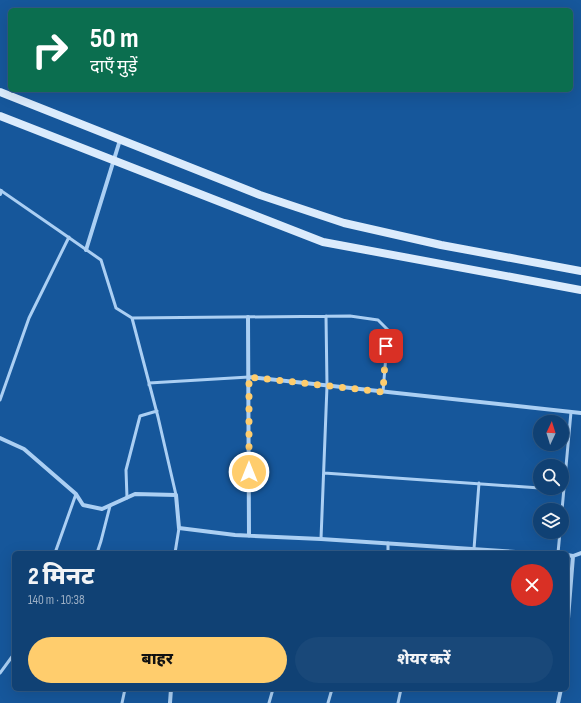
<!DOCTYPE html>
<html lang="hi">
<head>
<meta charset="utf-8">
<style>
	body { margin:0; font-family:"Sofia Sans Condensed","Noto Sans Devanagari",sans-serif; background:#194879; color:#f1f3f6; height:100vh; display:flex; flex-direction:column; font-size:15px; white-space:nowrap }
	* { box-sizing:border-box; margin:0 }
	p { font-size:13px; color:#9cafc5 }
	.icon { flex:none; width:22px; height:22px; fill:none; stroke:currentColor; stroke-width:2; stroke-linecap:round; stroke-linejoin:round }
	.map { position:relative; flex:1; overflow:hidden }
	.panel { position:absolute; left:12px; top:551px; width:557px; height:140px; display:flex; flex-direction:column; background:#104174; border-radius:6px; box-shadow:0 4px 16px #0002,0 0 0 1px #305a86 }
	.panel>* { flex:none }
	.top-card { position:absolute; left:8px; top:8px; width:565px; height:84px; border-radius:6px; box-shadow:0 4px 16px #0002,0 0 0 1px #305a86; background:#0b6e4f; color:#fff; overflow:hidden }
	.needle { width:26px; rotate:4deg }
	.buttons { position:absolute; left:533px; top:415px; display:grid; gap:8px }
	.buttons a { display:grid; place-items:center; width:36px; height:36px; border-radius:50%; background:#104174; box-shadow:0 4px 16px #0002,0 0 0 1px #305a86; font-size:20px }
	.pin { position:absolute; display:grid; place-items:center; width:34px; height:34px; color:#fff; margin:-17px; border-radius:8px; box-shadow:0 2px 6px #0006 }
	.me { position:absolute; width:44px; margin:-22px; rotate:0deg; stroke-linejoin:round; filter:drop-shadow(0 0 3px #0008) }
	.turn { display:flex; align-items:center; gap:14px; height:84px; padding:0 16px; font-size:18px }
	.turn .icon { width:52px; height:52px; stroke-width:2.5 }
	.turn b { display:block; font-size:28px; line-height:34px }
	.round { display:grid; place-items:center; flex:none; width:42px; height:42px; border-radius:21px; background:#194879 }
	.head { display:flex; align-items:center; justify-content:space-between; height:68px; padding:0 16px }
	h1 { font-size:24px; font-weight:800; line-height:30px }
	.action { display:flex; gap:8px; margin-top:auto; padding:8px 16px }
	.action a { flex:1; height:46px; border-radius:24px; background:#ffcd6d; color:#111; font-size:16px; font-weight:800; line-height:46px; text-align:center }
	.action a+a { background:#194879; color:#f1f3f6 }
	.map>svg:first-child { display:block }
	.lines { fill:none; stroke-linecap:round; stroke-linejoin:round }
	.service { stroke:#abcff3; stroke-width:3 }
	.minor { stroke:#abcff3; stroke-width:4 }
	.secondary { stroke:#dbebfc; stroke-width:8 }
	.route { stroke:#ffcd6d; stroke-width:7; stroke-dasharray:0 12.6 }
</style>
</head>
<body>
<div class="map">
<svg width="581" height="703" viewBox="0 0 581 703">
	<rect width="100%" height="100%" fill="#16579b"/>
	<g class="lines">
		<path class="service" d="M0 190 58 230 101 260 116 308 132 318 350 316 378 320 388 330 383 392
			M132 318 158 417 176 495
			M149 385V383L249 377
			M0 400 29 318 69 237
			M324 473 540 488
			M544 488 564 489
			M127 498 126 470 140 416 157 411
			M562 510 571 412
			M321 539 327 386 326 316
			M474 549 479 483
			M55 553 76 494
			M97 553 101 541 110 506
			M175 553 179 528
			M388 553V543
			M558 553 560 532
			M0 673 14 654
			M122 703 125 689
			M269 703 273 689
			M328 703 332 689
			M398 703 401 689"/>
		<path class="minor" d="M0 194 1 191
			M86 250 120 140
			M248 317 249 536
			M249 377 581 413
			M0 438 24 449 76 494 83 505 102 509 135 494 176 495 179 528 235 535 321 539 531 553
			M567 555 573 556 581 553
			M567 631 573 556
			M170 703 171 689
			M558 703 561 689"/>
		<path class="secondary" d="M0 92 260 195 344 223 441 245 581 271
			M0 116 323 242 581 290"/>
	</g>
	<g class="lines">
		<path class="route" d="M249 472V377L383 392 386 346"/>
	</g>
</svg>
<div class="buttons">
<a><svg class="needle" viewBox="-14 -14 28 28"><path d="M0-13l5 13h-10z" fill="#e53935"/><path d="M0 13l5-13h-10z" fill="#9cafc5"/></svg></a>
<a><svg class="icon" aria-label="search" viewBox="0 0 24 24"><circle cx="10" cy="10" r="6"/><path d="M15 15l6 6"/></svg></a>
<a><svg class="icon" aria-label="layers" viewBox="0 0 24 24"><path d="M12 4l9 5-9 5-9-5zM3 14l9 5 9-5"/></svg></a>
</div>
<div class="pin" style="left:386px;top:346px;background:#d93025"><svg class="icon" aria-label="arrive" viewBox="0 0 24 24"><path d="M6 21V4h12l-3 4 3 4H6"/></svg></div>
<svg class="me" style="left:249px;top:472px" viewBox="-20 -20 40 40"><circle r="17" fill="#ffcd6d" stroke="#fff" stroke-width="3"/><path d="M0-11L8 9 0 5-8 9z" fill="#fff"/></svg>
<div class="top-card">
<div class="turn"><svg class="icon" aria-label="right" viewBox="0 0 24 24"><path d="M7 20v-9h11M14 6l5 5-5 5"/></svg><div><b>50 m</b>दाएँ मुड़ें</div></div>
</div>
<section class="panel">
<div class="head"><div><h1>2 मिनट</h1><p>140 m · 10:38</p></div><a class="round" style="background:#d93025;color:#fff"><svg class="icon" aria-label="close" viewBox="0 0 24 24"><path d="M6 6l12 12M18 6L6 18"/></svg></a></div>
<div class="action"><a>बाहर</a><a>शेयर करें</a></div>
</section>
</div>
</body>
</html>
